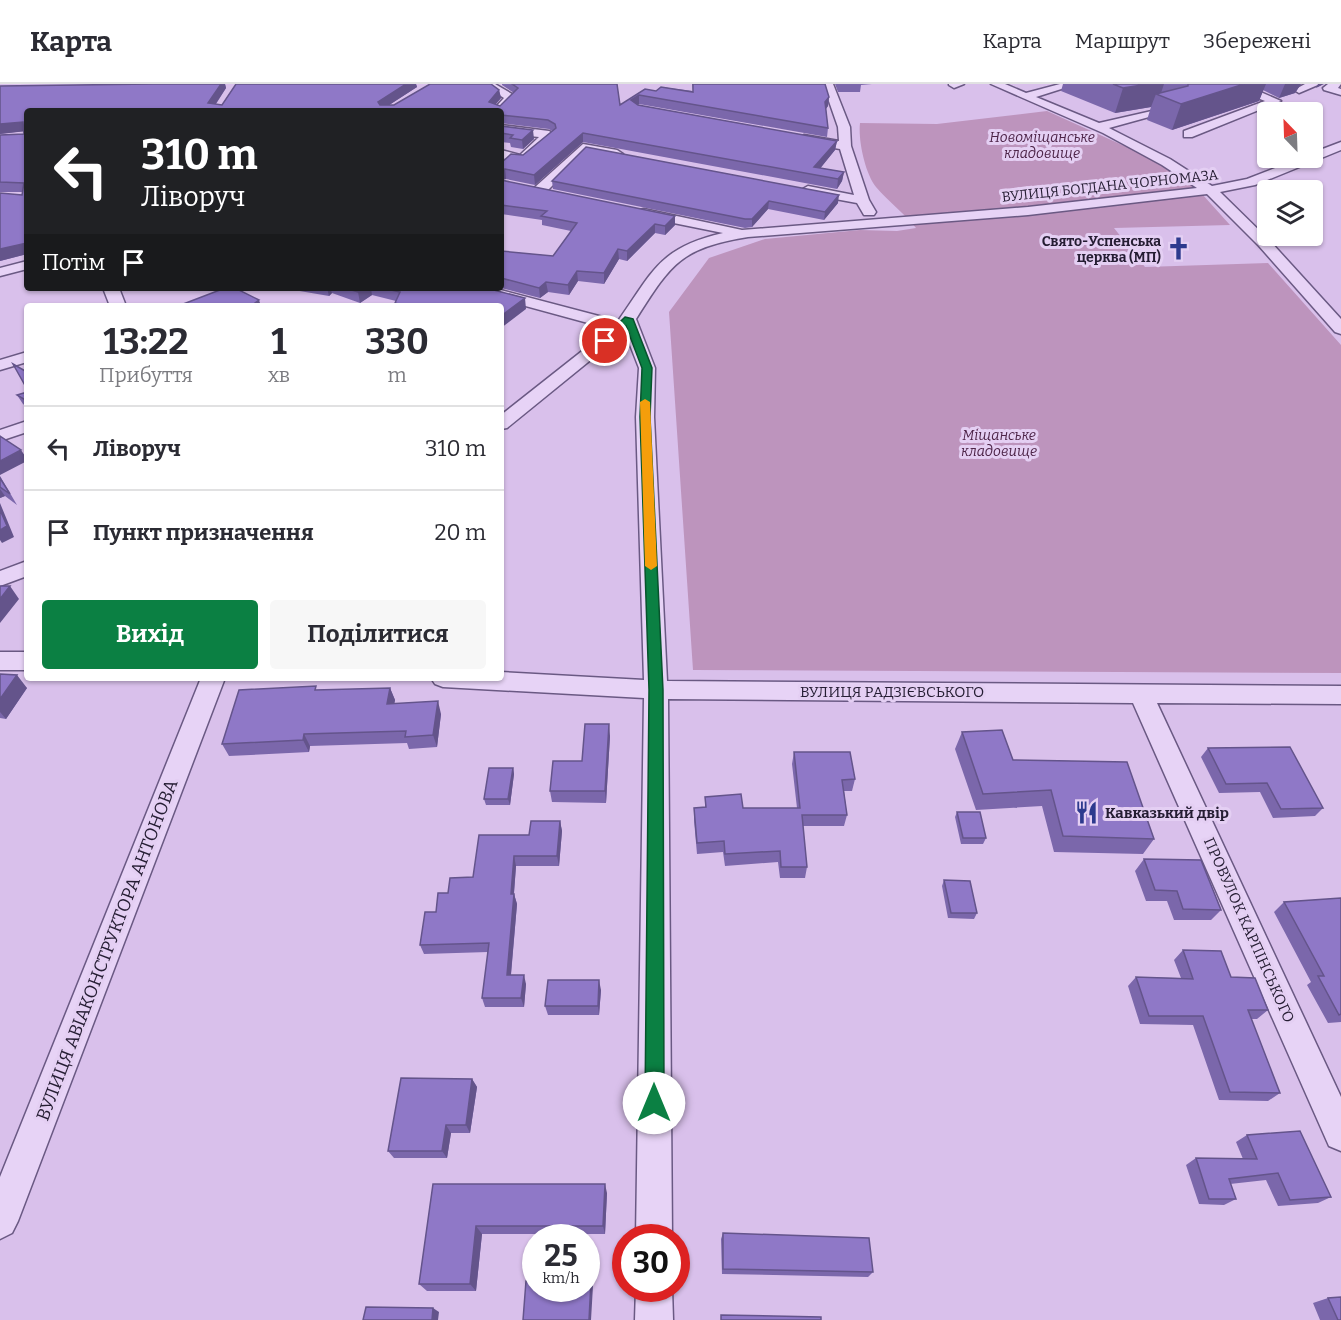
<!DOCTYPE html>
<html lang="uk">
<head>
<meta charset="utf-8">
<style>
	body { margin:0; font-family:Bitter,serif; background:#f7f7f7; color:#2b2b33; height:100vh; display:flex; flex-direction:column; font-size:22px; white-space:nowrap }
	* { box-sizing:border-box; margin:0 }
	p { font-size:20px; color:#7c7c81 }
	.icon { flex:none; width:33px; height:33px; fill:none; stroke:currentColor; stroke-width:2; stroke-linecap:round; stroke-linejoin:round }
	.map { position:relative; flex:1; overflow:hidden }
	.details { position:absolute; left:24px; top:219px; width:480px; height:378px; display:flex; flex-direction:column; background:#fff; border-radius:6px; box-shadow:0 2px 4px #0004 }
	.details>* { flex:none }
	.banner { position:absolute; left:24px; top:24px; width:480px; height:183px; border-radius:6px; box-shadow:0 2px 4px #0004; background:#202124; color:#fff; overflow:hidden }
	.needle { width:39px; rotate:337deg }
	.buttons { position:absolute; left:1257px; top:18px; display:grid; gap:12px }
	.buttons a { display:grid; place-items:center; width:66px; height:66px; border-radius:6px; background:#fff; box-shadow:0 2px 4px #0004; font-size:30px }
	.speed { position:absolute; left:522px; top:1140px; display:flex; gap:12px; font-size:30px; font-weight:700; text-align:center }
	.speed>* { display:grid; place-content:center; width:78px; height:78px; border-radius:50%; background:#fff; box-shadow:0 2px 4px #0004; line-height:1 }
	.speed small { font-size:15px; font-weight:400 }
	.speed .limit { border:9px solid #d22; background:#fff; color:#111 }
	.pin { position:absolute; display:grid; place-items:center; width:51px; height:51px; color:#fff; margin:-26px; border:3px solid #fff; border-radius:50%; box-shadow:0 2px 6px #0007 }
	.me { position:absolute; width:66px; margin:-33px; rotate:0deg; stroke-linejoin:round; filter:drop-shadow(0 0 4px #0008) }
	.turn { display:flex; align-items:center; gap:21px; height:126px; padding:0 18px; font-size:27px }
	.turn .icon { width:78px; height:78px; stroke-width:2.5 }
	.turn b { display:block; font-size:42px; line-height:51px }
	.then { display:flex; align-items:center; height:57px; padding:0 18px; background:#0003; gap:12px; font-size:22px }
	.eta { display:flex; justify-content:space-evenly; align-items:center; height:102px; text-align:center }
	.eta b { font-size:36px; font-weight:700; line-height:42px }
	.action { display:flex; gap:12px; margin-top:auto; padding:12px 18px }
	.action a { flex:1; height:69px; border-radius:6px; background:#0b8043; color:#fff; font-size:24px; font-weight:700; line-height:69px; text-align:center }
	.action a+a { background:#f7f7f7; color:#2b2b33 }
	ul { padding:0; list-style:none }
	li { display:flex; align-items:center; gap:18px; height:84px; padding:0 18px; border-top:2px solid #e1e1e2 }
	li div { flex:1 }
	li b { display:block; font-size:22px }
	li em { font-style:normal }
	header { display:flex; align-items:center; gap:36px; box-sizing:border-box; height:84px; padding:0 30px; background:#fff; border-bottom:2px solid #e1e1e2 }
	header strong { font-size:28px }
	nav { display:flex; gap:33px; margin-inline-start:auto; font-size:21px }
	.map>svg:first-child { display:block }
	.cemetery { fill:#bd94bd }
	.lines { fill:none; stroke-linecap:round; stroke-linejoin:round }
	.minor-casing { stroke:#6a5983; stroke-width:3 }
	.minor { fill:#e7d3f6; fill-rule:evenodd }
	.wall { fill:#7b67ab }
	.shaded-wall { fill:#64548b }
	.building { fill:#8f78c7; stroke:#64548b; stroke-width:1.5 }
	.route { fill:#0b8043; stroke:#07532c; stroke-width:1.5 }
	.slow { fill:#f59e0b }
	.labels { text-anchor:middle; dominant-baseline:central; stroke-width:6; stroke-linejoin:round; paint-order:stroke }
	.far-park-label { font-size:14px; font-style:italic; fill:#4e2549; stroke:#e4cff3 }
	.far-street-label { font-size:14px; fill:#251d33; stroke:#e4cff3 }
	.far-poi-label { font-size:14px; font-weight:bold; fill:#251d33; stroke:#e4cff3; text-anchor:end }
	.street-label { font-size:15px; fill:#251d33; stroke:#e4cff3 }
	.poi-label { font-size:15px; font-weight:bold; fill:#251d33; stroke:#e4cff3; text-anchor:start }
	.near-street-label { font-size:18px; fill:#251d33; stroke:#e4cff3 }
</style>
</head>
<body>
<header>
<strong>Карта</strong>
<nav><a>Карта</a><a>Маршрут</a><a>Збережені</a></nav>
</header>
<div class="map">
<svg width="1341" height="1236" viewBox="0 0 1341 1236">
	<rect width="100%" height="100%" fill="#d9c0eb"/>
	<path class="cemetery" d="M1047 27 1151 74 1193 100 1230 141 1114 144 1145 183 1268 179 1341 261V589L693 586 669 228 709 174 765 155 860 146 897 147 916 144C904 129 888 117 876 103 865 89 858 56 860 39L937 40Z"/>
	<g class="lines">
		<defs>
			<path id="minor" d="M482 0H495L517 13 502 29 492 27 504 14Z
				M823 0H833L850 43 851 62 869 116 876 128 874 131H864L857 119 808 110 801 106 808 102 854 111 840 65 804 59 798 55 804 51 839 57 838 43Z
				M964 0 954 4 949 1V0Z
				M991 0H1005L1026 9 1060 0H1077L1036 13 1099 39 1178 21V25L1109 44 1170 75 1212 102 1247 95 1301 74H1312V69L1341 58V66L1255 101 1220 108 1269 156 1341 235V250L1335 248 1259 162 1207 110 1028 131 748 153C680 164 671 180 636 235L655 284 654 333 667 597 1341 602V620L1157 619 1341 1013V1067L1329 1062 1133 619 668 615 672 1154H636L644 614 443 603 435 600 431 594H501V588L644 596 636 333 639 284 625 248 507 344 501 345V331L610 245 470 207 467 204H493L618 237C653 188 658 164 723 149L639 132V126L644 125 742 146 1028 123 1197 104 1162 81 1103 49Z
				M1233 0H1242L1281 17 1192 53H1184V47L1265 17 1233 4Z
				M1305 0H1320L1299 9 1294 6Z
				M1328 0H1341L1338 4 1341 5V11L1324 6 1323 4Z
				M501 41 549 47 555 51 523 79 501 74V66L520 71 539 53 501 49Z
				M583 60 617 66 623 70 617 74 586 68 544 110H534V104Z
				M27 177V185L0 192V184Z
				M103 204H119L126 222H110Z
				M27 268V278L0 286V276Z
				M27 337V348L0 357V346Z
				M27 477V492L0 502V487Z
				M0 568H27V586H0Z
				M201 594H225L18 1137 12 1149 0 1155V1093Z
				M636 1204H672L673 1236H635Z"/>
		</defs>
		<use href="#minor" class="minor-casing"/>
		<use href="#minor" class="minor"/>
	</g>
	<path class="wall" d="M152 0H225L226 4 216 20 222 21 236 0H416L417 3 389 21H394L430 0H491L499 6 501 14 495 21 500 22 514 9 502 1V0H617L620 21 645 5 656 7 661 3 693 7 692 0H825L829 13 828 22 826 25 828 44 827 53 639 20 638 21 837 57 835 66 820 84 844 88 842 97 837 105 583 58 535 101 506 95 501 96 675 132V141L665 151 655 149 627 177 619 175 604 200 578 197 569 211 548 208 540 214 501 204V167L553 172 571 147 542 141V136L501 130V79L511 70 523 71 552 47 549 45 501 39V27H27V170L0 177V109L22 111 23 108H0V51L24 50V47L0 50V2Z
		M835 0H872L861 1 860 8H838Z
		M1063 0H1301L1295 9 1279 14 1263 6 1259 17 1172 46 1147 36 1151 23 1115 29 1061 7Z
		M501 42 534 55 523 65 511 63 510 59 501 58Z
		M552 97 838 119 824 136 768 125 752 143 745 144 553 105Z
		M282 204H486L526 225 501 222H396L395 219 396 217 372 211 360 219 332 209 329 212Z
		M27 308V323L23 320 17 311Z
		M0 392 17 421 5 412 0 414Z
		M0 590 27 604 6 635 0 634Z
		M390 604 395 616 394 620 441 630 437 663 409 665 407 659 310 662 309 668 229 672 222 660 317 606Z
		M962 648 1154 755 1143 770 1054 768 1042 722 976 726 955 665Z
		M610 652 606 719 552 718 550 707Z
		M1208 664 1323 724 1315 732 1273 734 1260 708 1219 709 1201 673Z
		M794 668 855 695 852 707H844L847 731 844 742H803L807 783 805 794H780L778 778 725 782 723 768 697 770 694 736V724L705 723V713L743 724H797L792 680Z
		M513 684 514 690 510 721H486L484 715Z
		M957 728 986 754 983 760H961L955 733Z
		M560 737 562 747 559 782H516L514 810 517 820 511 891 526 900 524 923H485L482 914 488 868 424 870 420 861 436 828 448 809 473 793 529 751Z
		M1144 775 1221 826 1211 836H1174L1167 817H1146L1135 787Z
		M944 796 977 829 974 835 948 834 942 802Z
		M1341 814V938L1328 939 1307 901 1311 898 1274 828 1284 818Z
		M1183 866 1231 893 1268 926 1257 935H1251L1280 1009 1268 1017 1219 1016 1193 941 1140 940 1128 902 1136 893 1181 894 1174 876Z
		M601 906 599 931H548L545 922Z
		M472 995 477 1003 470 1049H451L447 1074H394L388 1067Z
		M1247 1051 1331 1113 1318 1119 1278 1122 1266 1096 1230 1100 1236 1115 1224 1121 1199 1120 1186 1081 1196 1074 1243 1075 1236 1058Z
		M433 1100 607 1109 605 1150H482L476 1207H427L419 1200Z
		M723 1149 873 1188 868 1193 722 1190 721 1155Z
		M1328 1214 1341 1236H1320L1313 1219Z"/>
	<path class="shaded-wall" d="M221 0H225L226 4 211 27 208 19Z
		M406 0H416L417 3 380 27 378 18Z
		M1148 0H1164L1160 12 1156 10 1151 23 1115 29 1123 4Z
		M1244 0H1266L1259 17 1172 46 1181 20Z
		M1285 0H1301L1295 9 1279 14Z
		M1318 0H1324L1316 4Z
		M499 6 501 14 490 27 489 18Z
		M639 11V20L631 24V16Z
		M829 13 828 22 824 27 825 18Z
		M23 38 27 47 0 50V40Z
		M533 46 534 55 523 65 522 56Z
		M583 49V58L535 101 534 91Z
		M837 57 835 66 815 91 814 83Z
		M505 85 506 95 501 96V86Z
		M844 88 842 97 837 105 838 95Z
		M839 111 838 119 824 136 825 128Z
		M769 117 768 125 752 143V135Z
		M675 132V141L665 151V142Z
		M655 140V149L627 177V167Z
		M27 159V170L0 177V165Z
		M618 165 619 175 604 200V189Z
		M577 187 578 197 569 211 568 201Z
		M546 198 548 208 540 214 539 204Z
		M327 204H330L332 209 329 212Z
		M365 204H371L372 211 360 219 358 208Z
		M525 214 526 225 501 244V232Z
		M259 216 261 222H251Z
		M21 366 27 375V377L0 391V377Z
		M0 405 5 412 0 414Z
		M0 419 14 453 2 459 0 456Z
		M10 502 19 515 0 539V515Z
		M17 591 27 604 6 635 0 628V615Z
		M390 604 395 616 392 632 387 620Z
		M438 617 441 630 437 663 433 651Z
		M609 640 610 652 606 719 605 707Z
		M304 650 310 662 309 668 303 656Z
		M513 684 514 690 510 721 508 715Z
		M560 737 562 747 559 782 557 772Z
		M514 772 516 782 513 820 511 810Z
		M514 810 517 820 510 900 507 891Z
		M524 891 526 900 524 923 521 914Z
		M599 896 601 906 599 931 598 922Z
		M472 995 477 1003 470 1049 466 1041Z
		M446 1041 451 1049 447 1074 442 1067Z
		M605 1100 607 1109 605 1150 603 1142Z
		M476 1142 482 1150 476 1207 470 1200Z
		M591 1197 593 1202 591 1236H589Z
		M433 1224 439 1228 438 1236H432Z"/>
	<path class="building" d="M152 0H221L208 19 222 21 236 0H406L378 18 380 21H394L430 0H491L499 6 489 18 500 22 518 4 512 0H617L620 21 645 5 656 7 661 3 693 8V0H825L829 13 825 18 828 44 639 11 631 16 638 21 837 57 814 83 844 88 838 95 583 49 534 91 505 85 501 86V79L511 70 523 71 556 44 555 40 548 36 501 31V27H27V159L0 165V109L22 111 24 99 0 98V51L24 50 23 38 0 40V2Z
		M1113 0H1148L1123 4Z
		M1188 0H1244L1181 20 1156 10 1188 2Z
		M501 42 533 46 522 56 510 54 513 51 501 49Z
		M586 63 839 111 825 128 769 117 752 135H745L552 97Z
		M501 96 675 132 665 142 655 140 627 167 618 165 604 189 577 187 568 201 546 198 539 204 501 194V167L553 172 577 139 541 132 547 127 501 121Z
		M225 204H235L259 216 251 222H178Z
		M345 204H365L358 208Z
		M382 204H486L525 214 501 232V222H405L395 219 400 208Z
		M13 280 27 288V305Z
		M27 308V317L17 311Z
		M0 352 21 366 0 377Z
		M0 394 10 410 0 403Z
		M0 426 7 442 0 446Z
		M0 502H10L0 515Z
		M0 590 17 591 0 615Z
		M316 602 315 606 390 604 387 620 438 617 433 651 405 653 406 647 304 650 303 656 222 660 239 606Z
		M585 640H609L605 707H550L553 677H582Z
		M1002 646 1013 676 1127 678 1154 755 1063 752 1051 706 983 710 962 648Z
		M1290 663 1323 724 1281 725 1267 699 1226 700 1208 664Z
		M794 668H850L855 695 842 696 847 731H802L807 783H781L780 767 725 770 724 757 697 759 694 724 706 723 705 713 741 710 743 724H800Z
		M489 684H513L508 715H484Z
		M957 728H980L986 754H963Z
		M531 737H560L557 772H514L511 810H514L507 891H524L521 914H482L489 859 420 861 425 828H436L438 809H448L450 794 473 793 479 751H529Z
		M1144 775 1201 776 1221 826 1183 825 1177 807 1155 806Z
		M944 796 970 797 977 829H951Z
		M1341 814V930L1339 931 1318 892H1324L1284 818Z
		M1183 866 1221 867 1231 893 1255 894 1268 926H1248L1280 1009 1230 1008 1203 932H1149L1136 893 1193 895Z
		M548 896H599L598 922H545Z
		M401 994 472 995 466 1041H446L442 1067H388Z
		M1300 1047 1331 1113 1290 1116 1278 1089 1229 1095 1236 1115H1209L1196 1074 1257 1075 1247 1051Z
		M433 1100H605L603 1142H476L470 1200H419Z
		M723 1149 869 1154 873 1188 723 1185Z
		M526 1197H536V1204H586V1197H591L589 1236H523Z
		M1341 1213V1236H1338L1328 1214Z
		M366 1223 433 1224 432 1236H363Z
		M721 1231 821 1233V1236H721Z"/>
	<path class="route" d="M625 233 633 235 652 284 650 333 663 606 664 1019 661 1026 654 1029 648 1026 645 1019 649 606 640 333 642 284 626 242 608 259 600 257Z"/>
	<path class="slow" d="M645 315 650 318 657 482 651 486 645 482 640 318Z"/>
	<defs>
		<symbol id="church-bare" viewBox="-9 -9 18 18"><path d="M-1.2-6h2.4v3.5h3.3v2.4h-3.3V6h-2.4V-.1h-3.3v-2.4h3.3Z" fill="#2d3a8e" stroke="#e4cff3" stroke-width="2.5" paint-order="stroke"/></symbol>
		<symbol id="restaurant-bare" viewBox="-9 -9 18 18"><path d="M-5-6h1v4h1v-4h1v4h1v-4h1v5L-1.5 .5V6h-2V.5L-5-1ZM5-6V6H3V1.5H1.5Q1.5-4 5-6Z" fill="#2d3a8e" stroke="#e4cff3" stroke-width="2.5" paint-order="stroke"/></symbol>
	</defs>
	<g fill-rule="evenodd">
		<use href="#church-bare" x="1162" y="148" width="33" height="33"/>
		<use href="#restaurant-bare" x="1070" y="712" width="33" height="33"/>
	</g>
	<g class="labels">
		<g class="far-park-label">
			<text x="1042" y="53">Новоміщанське<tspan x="1042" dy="16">кладовище</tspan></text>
			<text x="999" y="351">Міщанське<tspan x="999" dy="16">кладовище</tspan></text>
		</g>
		<g class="far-street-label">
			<text transform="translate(1110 102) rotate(-6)">ВУЛИЦЯ БОГДАНА ЧОРНОМАЗА</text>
		</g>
		<g class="far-poi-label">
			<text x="1161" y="157">Свято-Успенська<tspan x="1161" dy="16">церква (МП)</tspan></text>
		</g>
		<g class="street-label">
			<text x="892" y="608">ВУЛИЦЯ РАДЗІЄВСЬКОГО</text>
			<text transform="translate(1249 846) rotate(66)">ПРОВУЛОК КАРПІНСЬКОГО</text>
		</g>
		<g class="poi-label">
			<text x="1105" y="729">Кавказький двір</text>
		</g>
		<g class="near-street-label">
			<text transform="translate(107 866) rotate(-69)">ВУЛИЦЯ АВІАКОНСТРУКТОРА АНТОНОВА</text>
		</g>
	</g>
</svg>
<div class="buttons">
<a><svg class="needle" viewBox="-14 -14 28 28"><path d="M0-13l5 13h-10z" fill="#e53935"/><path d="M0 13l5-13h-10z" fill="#7c7c81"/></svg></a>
<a><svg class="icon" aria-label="layers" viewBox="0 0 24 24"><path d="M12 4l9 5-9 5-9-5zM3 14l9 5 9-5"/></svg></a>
</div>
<div class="speed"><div>25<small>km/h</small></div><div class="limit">30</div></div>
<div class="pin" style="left:605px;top:257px;background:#d93025"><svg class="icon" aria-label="arrive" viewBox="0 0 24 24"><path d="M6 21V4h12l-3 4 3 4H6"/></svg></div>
<svg class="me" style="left:654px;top:1019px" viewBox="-20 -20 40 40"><circle r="19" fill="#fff"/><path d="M0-13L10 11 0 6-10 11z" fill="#0b8043"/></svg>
<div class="banner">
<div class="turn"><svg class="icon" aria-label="left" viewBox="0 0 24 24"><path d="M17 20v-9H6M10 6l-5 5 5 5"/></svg><div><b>310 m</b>Ліворуч</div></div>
<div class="then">Потім<svg class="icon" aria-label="arrive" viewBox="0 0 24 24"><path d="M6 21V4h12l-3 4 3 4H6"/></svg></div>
</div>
<section class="details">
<div class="eta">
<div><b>13:22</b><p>Прибуття</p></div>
<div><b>1</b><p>хв</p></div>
<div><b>330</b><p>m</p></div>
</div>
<ul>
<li><svg class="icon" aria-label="left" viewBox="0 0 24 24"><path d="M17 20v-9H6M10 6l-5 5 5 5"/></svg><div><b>Ліворуч</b></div><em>310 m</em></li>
<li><svg class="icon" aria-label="arrive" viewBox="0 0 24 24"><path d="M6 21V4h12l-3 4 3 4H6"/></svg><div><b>Пункт призначення</b></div><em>20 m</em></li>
</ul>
<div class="action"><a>Вихід</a><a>Поділитися</a></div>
</section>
</div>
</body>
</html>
